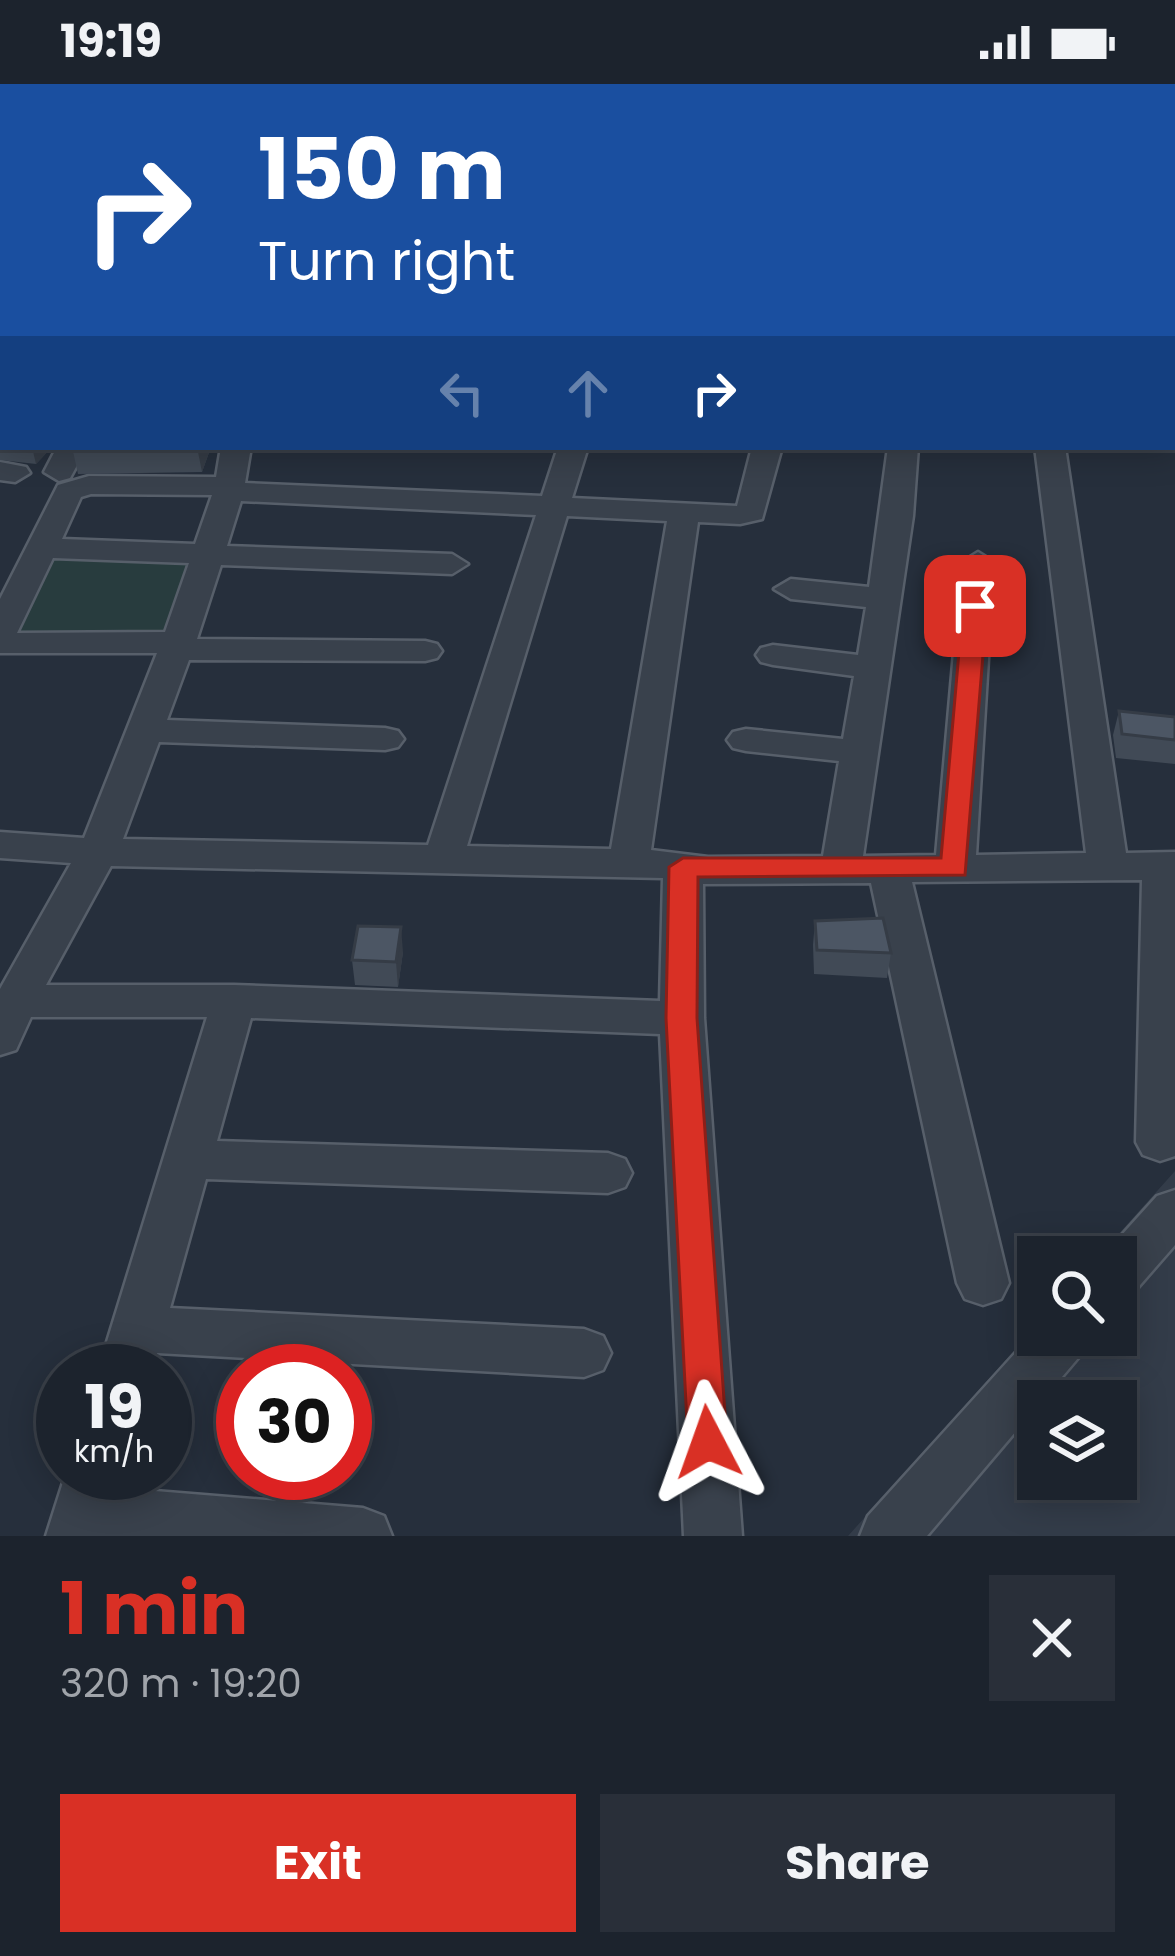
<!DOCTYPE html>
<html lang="en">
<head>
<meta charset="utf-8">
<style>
	body { margin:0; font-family:Poppins,sans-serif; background:#292f39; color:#f1f3f6; height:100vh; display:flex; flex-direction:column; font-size:45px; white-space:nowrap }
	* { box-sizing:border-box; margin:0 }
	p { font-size:39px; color:#a0a4aa }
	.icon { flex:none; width:66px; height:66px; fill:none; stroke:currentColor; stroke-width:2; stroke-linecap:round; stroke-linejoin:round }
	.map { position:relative; height:1452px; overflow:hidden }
	.side { display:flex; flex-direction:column; background:#1c232d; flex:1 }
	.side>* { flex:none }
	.hud { position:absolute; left:0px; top:0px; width:1176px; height:366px; box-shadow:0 6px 30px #0003,0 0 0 3px #3a4049; background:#1a4fa0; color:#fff; overflow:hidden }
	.controls { position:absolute; left:1017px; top:1152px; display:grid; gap:24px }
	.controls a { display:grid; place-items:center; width:120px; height:120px; border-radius:0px; background:#1c232d; box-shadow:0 6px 30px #0003,0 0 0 3px #3a4049; font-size:60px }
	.speed { position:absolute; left:36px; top:1260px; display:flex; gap:24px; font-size:60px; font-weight:700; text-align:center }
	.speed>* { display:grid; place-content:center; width:156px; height:156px; border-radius:50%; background:#1c232d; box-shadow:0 6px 30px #0003,0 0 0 3px #3a4049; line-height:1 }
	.speed small { font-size:30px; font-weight:400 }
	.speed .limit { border:18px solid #d22; background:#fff; color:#111 }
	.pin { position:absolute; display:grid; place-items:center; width:102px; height:102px; color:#fff; margin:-51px; border-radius:24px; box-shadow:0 6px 18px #0006 }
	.me { position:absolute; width:132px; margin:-66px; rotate:356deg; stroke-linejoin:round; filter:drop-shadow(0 0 9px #0008) }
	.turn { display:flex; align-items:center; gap:42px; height:252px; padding:0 60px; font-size:54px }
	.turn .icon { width:156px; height:156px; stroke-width:2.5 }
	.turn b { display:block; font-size:84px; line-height:102px }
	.lanes { display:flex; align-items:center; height:114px; padding:0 60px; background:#0003; justify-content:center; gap:60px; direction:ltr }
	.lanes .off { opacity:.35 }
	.round { display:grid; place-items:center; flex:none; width:126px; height:126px; border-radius:0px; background:#292f39 }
	.summary { display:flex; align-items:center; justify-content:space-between; height:204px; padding:0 60px }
	h1 { font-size:72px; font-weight:700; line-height:90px; color:#d93025 }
	.button { display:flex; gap:24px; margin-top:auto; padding:24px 60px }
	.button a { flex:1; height:138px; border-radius:0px; background:#d93025; color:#fff; font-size:48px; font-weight:700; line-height:138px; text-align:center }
	.button a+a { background:#292f39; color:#f1f3f6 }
	.status { display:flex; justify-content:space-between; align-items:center; height:84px; padding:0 60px; background:#1c232d; direction:ltr }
	.status svg { height:33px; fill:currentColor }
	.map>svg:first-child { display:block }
	.airport { fill:#333c49; fill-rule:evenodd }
	.green { fill:#283c3e }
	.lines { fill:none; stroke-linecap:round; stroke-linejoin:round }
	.minor-casing { stroke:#575f6a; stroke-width:5 }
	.major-casing { stroke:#424a55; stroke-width:4 }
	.minor { fill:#39414c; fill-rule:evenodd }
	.major { fill:#57606c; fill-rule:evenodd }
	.wall { fill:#414a56 }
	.shaded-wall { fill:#353c46 }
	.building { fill:#4c5664; stroke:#353c46; stroke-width:3 }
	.route { fill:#d93025; stroke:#8d1f18; stroke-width:3 }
</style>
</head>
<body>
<div class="status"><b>19:19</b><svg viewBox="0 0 49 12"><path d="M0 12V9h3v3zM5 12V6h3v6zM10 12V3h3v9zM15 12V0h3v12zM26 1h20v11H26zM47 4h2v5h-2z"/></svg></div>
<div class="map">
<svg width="1175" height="1452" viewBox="0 0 1175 1452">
	<rect width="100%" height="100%" fill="#262f3c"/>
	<path class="airport" d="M1175 1087V1452H848L1038 1240V1251H1116V1173H1098ZM1038 1317H1116V1395H1038Z"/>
	<path class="green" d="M48 472 188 478 192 482 167 552 13 555Z"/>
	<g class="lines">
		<defs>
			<path id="minor" d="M31 0H53L29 3Z
				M314 0H336L312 3Z
				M437 0H457V3H437Z
				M525 0H545L524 3Z
				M613 0H633V3H613Z
				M834 0H855L857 3H836Z
				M1173 17H1175V29H1173Z
				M3 20V33L0 34V21Z
				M0 61H3V73H0Z
				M1173 85H1175V99H1173Z
				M0 124H3V138H0Z
				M1173 157H1175V171H1173Z
				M1173 198H1175V214H1173Z
				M1173 254 1175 255V272H1173Z
				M57 363H87L70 394 59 397 44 388Z
				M221 363H251L245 399 542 412 558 363H588L572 414 737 422 752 363H782L762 435 740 440 698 438 651 766 708 773 823 772 839 677 746 667 733 664 727 656 733 648 746 645 843 655 854 592 773 581 761 578 756 571 761 564 773 561 858 571 866 523 791 515 774 505 791 495 869 503 888 363H918L913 432 863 772 936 771 962 478 978 468 994 478 976 771 1086 769 1035 363H1065L1126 769 1175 768V1072L1160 1077 1143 1071 1136 1058 1142 796 912 798 1009 1199 1001 1215 983 1221 965 1215 957 1199 871 799 703 800 704 934 742 1452H684L660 950 251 934 217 1057 608 1069 625 1075 632 1089 625 1103 608 1109 206 1095 170 1224 584 1245 603 1252 611 1269 603 1286 584 1293 157 1269 152 1287H98L207 933H31L16 966 0 971V905L71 779 0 774V748L84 754 157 569H0V515L58 401 89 392 216 393ZM91 410 212 411 195 460 62 455 81 413ZM241 417 536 431 428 761 123 755 159 658 385 666 398 663 404 655 398 647 385 644 167 636 189 576 425 577 437 574 442 567 437 560 425 557 197 555 221 481 452 490 468 480 452 470 227 462ZM567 432 667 437 611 765 467 762ZM53 474 189 479 165 548 17 549ZM111 782 663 794 660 917 234 901H46Z
				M0 378 26 383 30 389 15 398 0 396Z
				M1175 1106V1161L1134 1208 1116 1215V1173H1102L1157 1112Z
				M1038 1244V1251H1091L1084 1267 927 1452H860L868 1432Z
				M66 1389H122L118 1404 363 1424 384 1432 392 1452H46Z"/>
			<path id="major" d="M3 142V161L0 162V143Z"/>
		</defs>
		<use href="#minor" class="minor-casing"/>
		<use href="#major" class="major-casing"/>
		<use href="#minor" class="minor"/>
		<use href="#major" class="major"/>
	</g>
	<path class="wall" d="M3 272V363H52L36 380 0 376V275Z
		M72 363H211L202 388 78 390Z
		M1119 627 1175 633V680L1116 674 1113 651Z
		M815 837 891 869 887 894 814 890 813 861Z
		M403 868 398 903 355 901 352 876Z"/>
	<path class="shaded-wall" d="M32 363H52L36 380Z
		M197 363H211L202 388Z
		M401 843 403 868 398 903 396 878Z"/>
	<path class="building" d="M3 272V307L0 310V275Z
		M0 316 3 317V340H0Z
		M1119 627 1175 633V656L1122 650Z
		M883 834 891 869 817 866 815 837Z
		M358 842 401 843 396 878 352 876Z"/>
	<path class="route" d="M975 515 987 522 965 791 698 793 697 934 727 1358 722 1371 708 1376 694 1371 688 1358 666 934 669 783 683 774H941L963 522Z"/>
</svg>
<div class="controls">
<a><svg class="icon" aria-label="search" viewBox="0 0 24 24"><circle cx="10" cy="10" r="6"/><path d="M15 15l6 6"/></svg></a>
<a><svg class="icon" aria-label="layers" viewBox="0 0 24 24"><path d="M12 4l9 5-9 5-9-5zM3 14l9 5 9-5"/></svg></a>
</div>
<div class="speed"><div>19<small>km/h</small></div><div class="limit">30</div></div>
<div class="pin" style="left:975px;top:522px;background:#d93025"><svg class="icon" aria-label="arrive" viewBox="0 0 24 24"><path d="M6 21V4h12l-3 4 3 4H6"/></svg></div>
<svg class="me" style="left:708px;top:1358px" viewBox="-20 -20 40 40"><path d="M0-17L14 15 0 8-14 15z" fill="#d93025" stroke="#fff" stroke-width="4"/></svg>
<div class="hud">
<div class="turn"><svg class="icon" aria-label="right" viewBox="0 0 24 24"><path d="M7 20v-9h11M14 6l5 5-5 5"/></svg><div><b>150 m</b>Turn right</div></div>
<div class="lanes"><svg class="icon off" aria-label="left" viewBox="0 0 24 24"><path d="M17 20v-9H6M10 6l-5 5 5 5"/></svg><svg class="icon off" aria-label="ahead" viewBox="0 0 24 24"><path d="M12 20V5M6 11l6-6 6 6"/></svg><svg class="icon" aria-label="right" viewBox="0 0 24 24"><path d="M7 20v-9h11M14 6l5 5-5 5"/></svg></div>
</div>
</div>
<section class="side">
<div class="summary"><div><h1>1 min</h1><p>320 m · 19:20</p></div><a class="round"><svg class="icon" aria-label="close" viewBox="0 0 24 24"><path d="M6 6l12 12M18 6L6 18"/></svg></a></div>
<div class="button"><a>Exit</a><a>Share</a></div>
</section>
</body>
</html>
